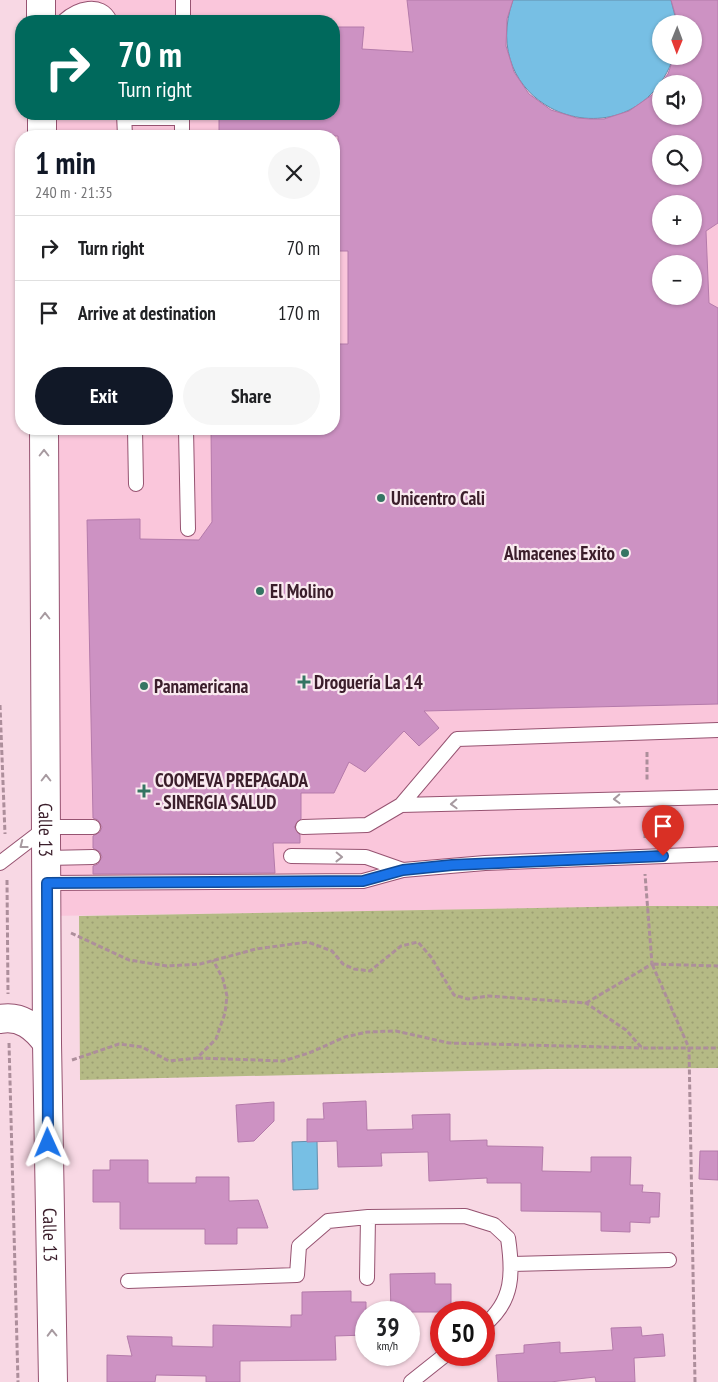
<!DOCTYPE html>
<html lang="en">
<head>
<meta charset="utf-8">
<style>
	body { margin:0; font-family:"PT Sans Narrow",sans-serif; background:#f6f6f6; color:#202124; height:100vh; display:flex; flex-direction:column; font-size:19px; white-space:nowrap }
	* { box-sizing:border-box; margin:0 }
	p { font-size:16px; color:#757577 }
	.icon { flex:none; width:28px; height:28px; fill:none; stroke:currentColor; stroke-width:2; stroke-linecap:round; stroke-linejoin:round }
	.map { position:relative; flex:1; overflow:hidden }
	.drawer { position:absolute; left:15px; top:130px; width:325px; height:305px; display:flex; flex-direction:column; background:#fff; border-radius:20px; box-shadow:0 1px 4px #0004 }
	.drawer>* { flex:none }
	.top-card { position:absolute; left:15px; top:15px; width:325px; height:105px; border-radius:20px; box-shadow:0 1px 4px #0004; background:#00695c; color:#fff; overflow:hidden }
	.needle { width:32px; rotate:181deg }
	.fabs { position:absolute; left:652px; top:15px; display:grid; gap:10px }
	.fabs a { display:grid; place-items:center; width:50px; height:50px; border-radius:50%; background:#fff; box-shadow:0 1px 4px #0004; font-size:25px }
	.speed { position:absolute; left:355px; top:1301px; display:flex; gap:10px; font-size:25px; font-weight:700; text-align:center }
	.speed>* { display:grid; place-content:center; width:65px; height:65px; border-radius:50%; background:#fff; box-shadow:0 1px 4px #0004; line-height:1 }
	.speed small { font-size:12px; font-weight:400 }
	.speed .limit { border:8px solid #d22; background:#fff; color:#111 }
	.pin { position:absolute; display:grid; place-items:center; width:42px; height:42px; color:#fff; margin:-51px -21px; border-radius:50% 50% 50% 0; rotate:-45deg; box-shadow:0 0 5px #0007 }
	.pin .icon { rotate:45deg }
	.me { position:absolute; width:55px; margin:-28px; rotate:359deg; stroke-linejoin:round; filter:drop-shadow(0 0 4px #0008) }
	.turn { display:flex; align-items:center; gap:18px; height:105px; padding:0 20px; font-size:22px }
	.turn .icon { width:65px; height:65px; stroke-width:2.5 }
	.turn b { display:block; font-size:35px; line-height:42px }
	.round { display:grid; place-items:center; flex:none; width:52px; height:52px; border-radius:26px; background:#f6f6f6 }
	.headline { display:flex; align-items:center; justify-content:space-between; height:85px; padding:0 20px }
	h1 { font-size:30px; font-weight:800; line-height:38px; color:#111827 }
	.action { display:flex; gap:10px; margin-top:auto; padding:10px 20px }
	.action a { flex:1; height:58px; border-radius:30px; background:#111827; color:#fff; font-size:20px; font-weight:800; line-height:58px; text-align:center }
	.action a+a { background:#f6f6f6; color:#202124 }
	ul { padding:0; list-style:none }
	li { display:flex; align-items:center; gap:15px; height:65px; padding:0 20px; border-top:1px solid #e0e0e0 }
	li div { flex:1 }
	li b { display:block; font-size:19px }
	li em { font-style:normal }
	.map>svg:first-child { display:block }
	.built { fill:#fac6db; fill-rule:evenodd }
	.park { fill:url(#park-dots) }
	.water { fill:#77bfe4; stroke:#658fac }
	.building { fill:#cd92c3; stroke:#b47aaa; fill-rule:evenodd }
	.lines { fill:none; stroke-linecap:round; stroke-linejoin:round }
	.lane-casing { stroke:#965371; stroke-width:16 }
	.secondary-casing { stroke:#965371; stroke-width:30 }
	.path { stroke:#ad8e9b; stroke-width:3; stroke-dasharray:5 2.5; stroke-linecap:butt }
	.lane { stroke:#fff; stroke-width:14 }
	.secondary { stroke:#fff; stroke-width:28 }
	.oneway { stroke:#a79aa0 }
	.route-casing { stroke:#114b97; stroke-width:12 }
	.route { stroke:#1a73e8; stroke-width:9 }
	.poi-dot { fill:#357563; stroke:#faeaf0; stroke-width:2 }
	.labels { text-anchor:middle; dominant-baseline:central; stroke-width:4.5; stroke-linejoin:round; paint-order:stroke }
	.poi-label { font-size:19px; font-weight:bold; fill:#3b1e2b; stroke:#faeaf0; text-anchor:start }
	.street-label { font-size:19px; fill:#3b1e2b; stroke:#faeaf0 }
</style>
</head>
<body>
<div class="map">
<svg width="718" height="1382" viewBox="0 0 718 1382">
	<defs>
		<pattern id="park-dots" width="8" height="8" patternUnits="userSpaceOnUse" patternTransform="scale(1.25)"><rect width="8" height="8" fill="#b5ba85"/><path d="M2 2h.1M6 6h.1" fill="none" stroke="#9d9f73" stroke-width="1.8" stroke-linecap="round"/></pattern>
	</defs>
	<rect width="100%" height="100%" fill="#f8d8e4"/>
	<path class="built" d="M41 0H718V906L47 916 44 429H334V136H42V114H334V21H41ZM661 24H694V56H661ZM661 84H694V116H661ZM661 144H694V176H661ZM661 204H694V236H661ZM661 264H694V296H661Z"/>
	<path class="park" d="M647 906H718V1068L548 1069 80 1080 79 916Z"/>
	<path class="water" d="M513 0H671L677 24H661V56H674C634 170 473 114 513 0Z
		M317 1141 318 1189 293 1190 292 1142Z"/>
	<path class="building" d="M407 0H513L507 19 506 46 514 72 529 94 551 110 577 118 590 119H604L629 111 652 95 668 74 674 56H694V24H678L671 0H718V223L706 231 709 303 718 308V704L424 711 439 728 419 746 404 731 365 772 349 762 334 793H301V819L294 827 300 835V843H273L275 873 93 874V866L98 864 102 857 100 852 93 848V836L100 832 102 827 98 820 93 818 87 520 140 519V539L199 540 212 522 211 429H334V344H348V251H334V226H338V136H219V114H334V27H364L362 49 413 52ZM661 84H694V116H661ZM661 144H694V176H661ZM661 204H694V236H661ZM661 264H694V296H661Z
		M366 1101 367 1130 413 1129 412 1115 450 1114V1141L487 1140V1146L543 1147 542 1171 591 1172V1157H631L630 1185H643L642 1192 660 1193 659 1217H650V1223L630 1222V1232L601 1231V1212L521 1211V1183H487V1178L429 1181 428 1152 381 1153 382 1166 338 1167 337 1141 307 1142V1119H324L323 1103Z
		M274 1102V1121L254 1141 238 1142 236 1105Z
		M700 1151H718V1180L699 1179Z
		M110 1160H148V1183H196V1177H229V1201L258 1200 268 1228H237V1244H205V1229H120V1202H93V1170H110Z
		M435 1273V1284H451V1312H391L390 1274Z
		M351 1291V1302H366V1335L335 1336 336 1360 240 1361V1382H206V1376L156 1375 155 1382H107V1355L132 1356 127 1336 172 1337V1346L213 1347V1325L291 1327V1315H302V1292Z
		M641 1327 642 1336 663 1334 665 1356 634 1358 635 1382H596L595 1377 550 1382H498L496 1355 524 1353V1345L560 1342V1353L613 1350 611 1328Z"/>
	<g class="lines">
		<defs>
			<path id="lane" d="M64 21C77 9 101 1 110 21
				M183 21V0
				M124 114 125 136
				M182 114V136
				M124 118H182
				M135 429 136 484
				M186 429 188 529
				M401 805 718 797
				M303 827 367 825 401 805 457 739 718 730
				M291 856 366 857 403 870
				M47 858 93 857
				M0 863 47 827H93
				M47 883 363 881 403 870 485 863 718 854
				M512 1264 669 1260
				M367 1278 368 1217
				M128 1281 297 1275 299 1246 328 1221 368 1217 465 1216 494 1225 508 1238C513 1272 514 1301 484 1325
				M411 1382 445 1355"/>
			<g id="secondary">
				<path d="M41 0V21"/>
				<path d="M42 114V136"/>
				<path id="s1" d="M44 429 47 1043 53 1382"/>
				<path d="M0 1019C21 1015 35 1027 47 1043"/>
			</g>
		</defs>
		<use href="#lane" class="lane-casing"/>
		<use href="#secondary" class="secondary-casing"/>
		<path class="path" d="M0 705 5 834
			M647 752V781
			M645 838 646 817
			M7 880 8 994
			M71 933 129 960 167 966 200 964 256 949 308 942 332 951 343 964 354 969 370 971 401 946 418 942 431 957 454 995 468 999 488 996 586 1003 626 1030 642 1048H718
			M586 1003 652 964 645 874
			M9 1043 18 1382
			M198 1058 283 1061 309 1053 345 1037 367 1032 396 1031 449 1043 642 1048
			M72 1060 119 1044 142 1047 169 1061 197 1058 216 1039 225 1013 227 996 223 979 213 960
			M695 1382 689 1048 652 964 718 966"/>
		<use href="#lane" class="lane"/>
		<use href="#secondary" class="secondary"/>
	</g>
	<defs><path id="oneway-chevron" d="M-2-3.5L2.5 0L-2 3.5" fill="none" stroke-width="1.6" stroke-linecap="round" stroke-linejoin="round" transform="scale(1.25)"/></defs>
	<g class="oneway">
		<use href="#oneway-chevron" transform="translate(44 453) rotate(-90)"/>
		<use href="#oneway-chevron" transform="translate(45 616) rotate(-90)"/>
		<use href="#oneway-chevron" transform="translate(46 778) rotate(-90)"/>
		<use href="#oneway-chevron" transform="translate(617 799) rotate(178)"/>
		<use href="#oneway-chevron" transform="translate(454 804) rotate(178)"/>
		<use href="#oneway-chevron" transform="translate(23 845) rotate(142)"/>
		<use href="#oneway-chevron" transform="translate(339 857) rotate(1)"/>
		<use href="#oneway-chevron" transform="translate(52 1333) rotate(-91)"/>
	</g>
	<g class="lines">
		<defs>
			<path id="route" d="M48 1143 47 883 363 881 403 870 452 865 663 856"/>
		</defs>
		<use href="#route" class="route-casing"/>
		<use href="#route" class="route"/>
	</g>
	<g class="poi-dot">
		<circle cx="381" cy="498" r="5"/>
		<circle cx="625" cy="553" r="5"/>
		<circle cx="260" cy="591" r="5"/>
		<path d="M301.5 674.5h5v5h5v5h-5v5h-5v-5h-5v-5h5z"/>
		<circle cx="144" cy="686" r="5"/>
		<path d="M141.5 783.5h5v5h5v5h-5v5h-5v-5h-5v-5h5z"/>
	</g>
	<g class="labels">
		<g class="poi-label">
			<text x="391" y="498">Unicentro Cali</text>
			<text x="615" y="553" text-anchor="end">Almacenes Exito</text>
			<text x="270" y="591">El Molino</text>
			<text x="314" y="682">Droguería La 14</text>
			<text x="154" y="686">Panamericana</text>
			<text x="155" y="780">COOMEVA PREPAGADA<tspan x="155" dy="22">- SINERGIA SALUD</tspan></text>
		</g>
		<g class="street-label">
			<text stroke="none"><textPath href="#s1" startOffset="401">Calle 13</textPath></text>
			<text stroke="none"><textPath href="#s1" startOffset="806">Calle 13</textPath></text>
		</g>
	</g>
</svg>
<div class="fabs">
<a><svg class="needle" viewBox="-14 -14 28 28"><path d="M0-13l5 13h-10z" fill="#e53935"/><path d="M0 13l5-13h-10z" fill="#757577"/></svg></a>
<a><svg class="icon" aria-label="sound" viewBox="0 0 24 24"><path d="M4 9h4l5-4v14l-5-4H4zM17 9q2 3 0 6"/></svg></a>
<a><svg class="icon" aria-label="search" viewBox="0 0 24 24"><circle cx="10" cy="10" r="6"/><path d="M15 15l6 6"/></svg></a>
<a>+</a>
<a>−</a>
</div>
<div class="speed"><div>39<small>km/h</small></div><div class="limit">50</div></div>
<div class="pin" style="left:663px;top:856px;background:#d93025"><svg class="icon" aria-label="arrive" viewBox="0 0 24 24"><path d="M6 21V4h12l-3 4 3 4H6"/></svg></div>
<svg class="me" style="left:48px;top:1143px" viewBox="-20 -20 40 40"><path d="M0-17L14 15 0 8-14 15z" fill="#1a73e8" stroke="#fff" stroke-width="4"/></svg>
<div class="top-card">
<div class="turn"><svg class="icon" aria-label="right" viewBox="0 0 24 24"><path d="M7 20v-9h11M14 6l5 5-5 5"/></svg><div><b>70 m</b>Turn right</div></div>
</div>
<section class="drawer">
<div class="headline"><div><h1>1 min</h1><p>240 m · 21:35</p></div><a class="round"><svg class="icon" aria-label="close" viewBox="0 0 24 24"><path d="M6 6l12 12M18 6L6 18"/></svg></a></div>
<ul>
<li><svg class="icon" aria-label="right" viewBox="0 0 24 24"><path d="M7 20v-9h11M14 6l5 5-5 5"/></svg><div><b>Turn right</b></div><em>70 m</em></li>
<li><svg class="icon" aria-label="arrive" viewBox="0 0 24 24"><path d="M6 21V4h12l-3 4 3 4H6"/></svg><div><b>Arrive at destination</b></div><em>170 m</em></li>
</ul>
<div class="action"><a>Exit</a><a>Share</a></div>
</section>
</div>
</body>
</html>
